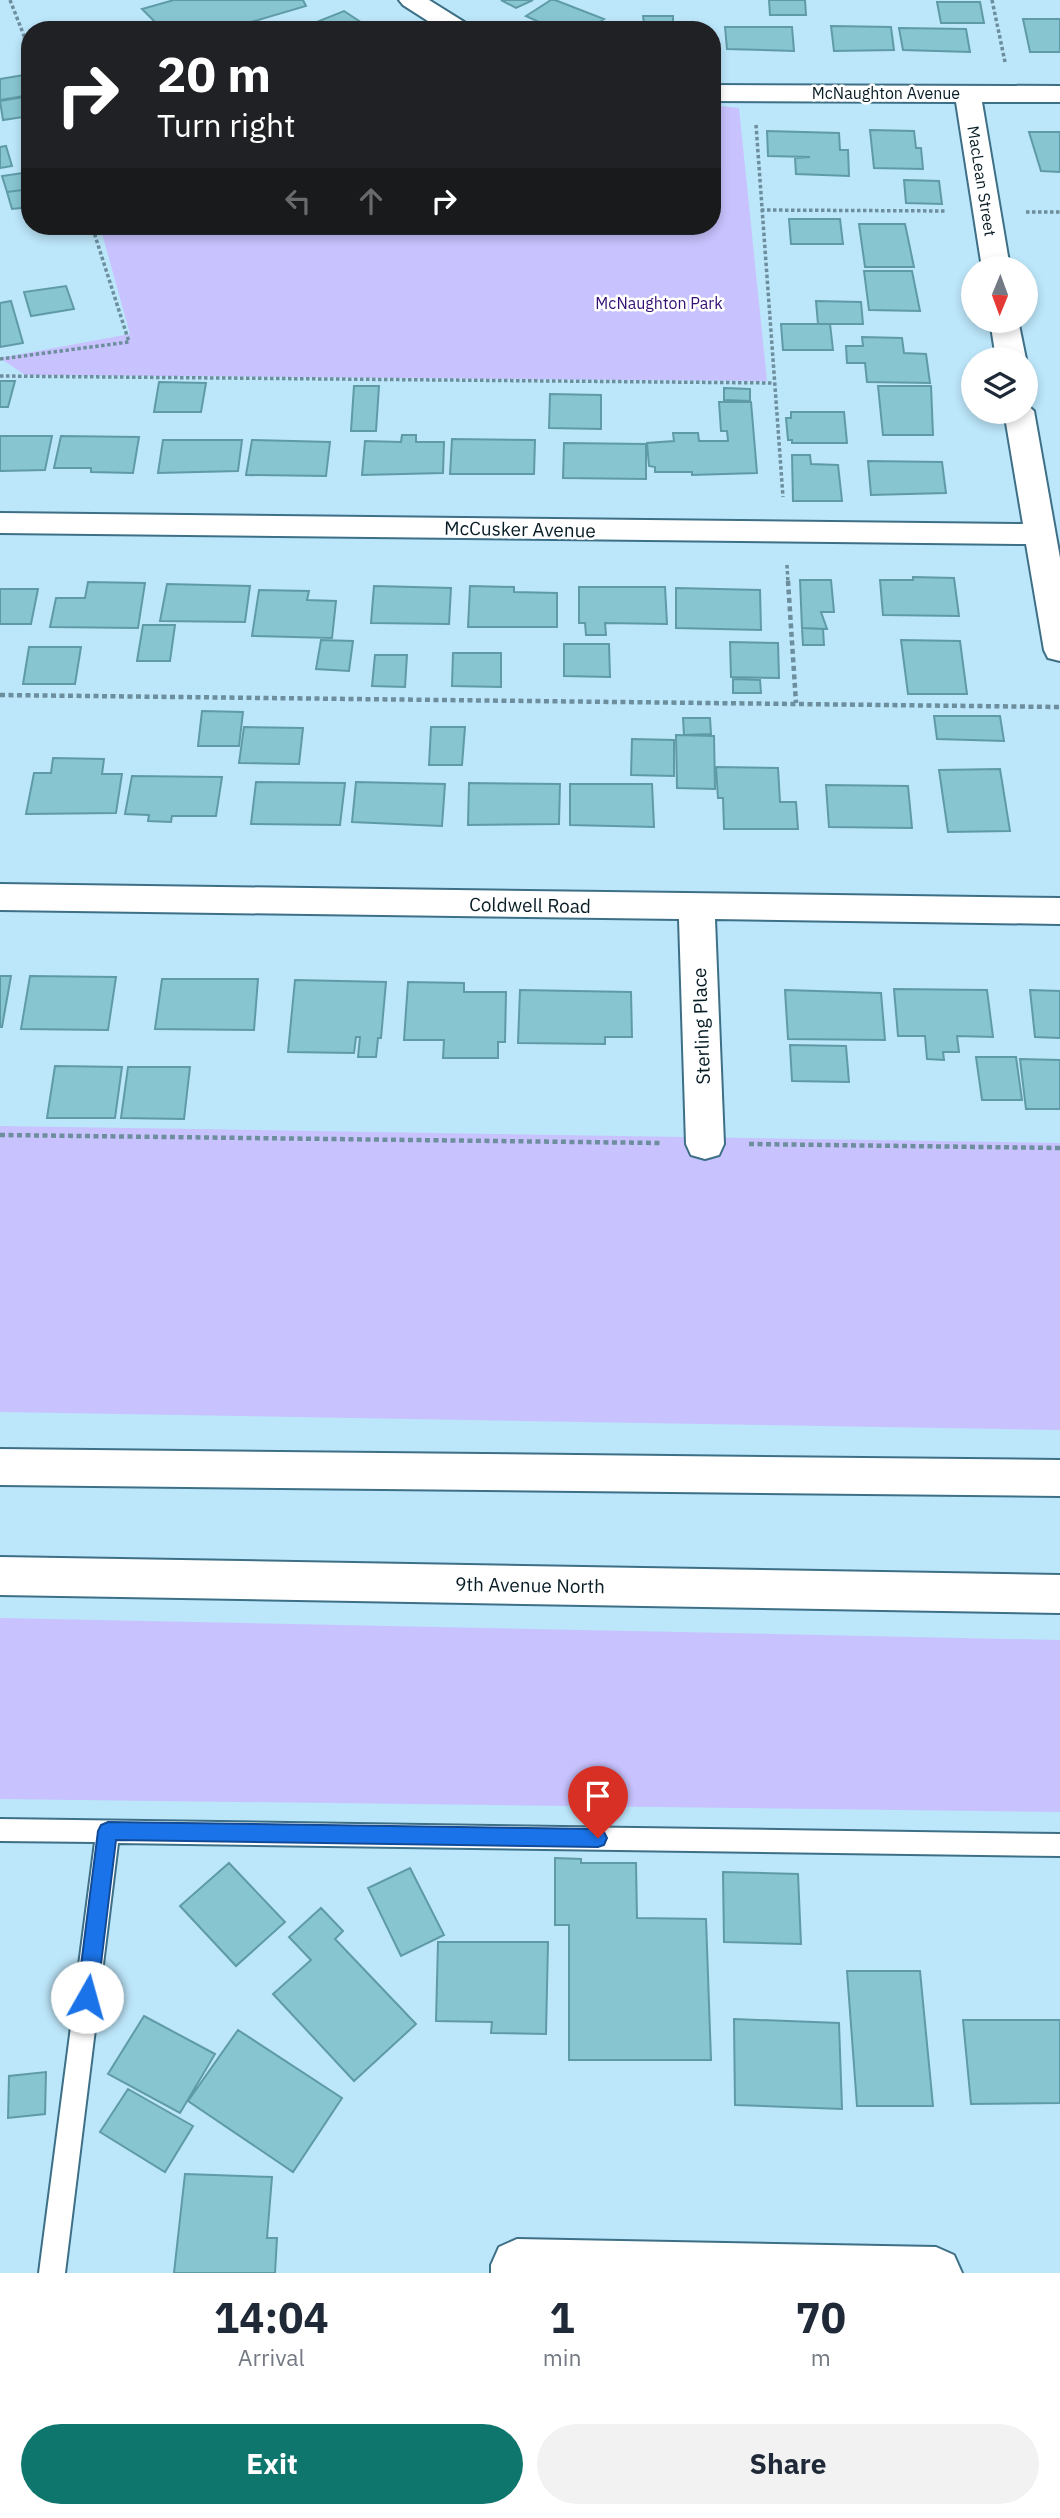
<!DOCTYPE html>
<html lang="en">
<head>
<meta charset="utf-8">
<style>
	body { margin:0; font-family:"IBM Plex Sans",sans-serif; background:#f2f2f3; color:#1f2937; height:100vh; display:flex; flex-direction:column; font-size:26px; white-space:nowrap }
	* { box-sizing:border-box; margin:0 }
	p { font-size:23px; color:#747a83 }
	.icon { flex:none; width:38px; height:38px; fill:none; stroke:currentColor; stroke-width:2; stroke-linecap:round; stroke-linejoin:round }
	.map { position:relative; height:2273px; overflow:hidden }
	.drawer { display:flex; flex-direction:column; background:#fff; flex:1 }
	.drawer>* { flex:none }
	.hud { position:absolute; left:21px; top:21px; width:700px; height:214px; border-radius:28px; box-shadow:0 4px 10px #0003; background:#202124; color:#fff; overflow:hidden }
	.needle { width:46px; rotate:181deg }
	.fabs { position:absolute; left:961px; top:256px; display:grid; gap:14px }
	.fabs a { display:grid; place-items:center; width:77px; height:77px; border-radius:50%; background:#fff; box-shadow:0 4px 10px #0003; font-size:35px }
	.pin { position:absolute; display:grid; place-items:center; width:60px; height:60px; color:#fff; margin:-72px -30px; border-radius:50% 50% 50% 0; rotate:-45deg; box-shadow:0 0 7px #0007 }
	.pin .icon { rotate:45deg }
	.me { position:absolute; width:77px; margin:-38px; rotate:7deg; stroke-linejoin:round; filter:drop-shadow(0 0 5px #0008) }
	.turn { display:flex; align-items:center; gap:24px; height:147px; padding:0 21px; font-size:32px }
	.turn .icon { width:91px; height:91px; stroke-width:2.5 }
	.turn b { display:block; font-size:49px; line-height:60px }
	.lanes { display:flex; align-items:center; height:66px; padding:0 21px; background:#0003; justify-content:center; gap:35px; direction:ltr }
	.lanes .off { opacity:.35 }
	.eta { display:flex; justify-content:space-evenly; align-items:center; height:119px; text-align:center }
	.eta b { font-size:42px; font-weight:800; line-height:49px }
	.button { display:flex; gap:14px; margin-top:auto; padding:14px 21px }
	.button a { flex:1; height:80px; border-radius:42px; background:#0f766e; color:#fff; font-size:28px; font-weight:800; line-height:80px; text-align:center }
	.button a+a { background:#f2f2f3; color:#1f2937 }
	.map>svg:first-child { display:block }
	.green { fill:#c8c2fe }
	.building { fill:#87c5d0; stroke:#5f9ba6; stroke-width:2 }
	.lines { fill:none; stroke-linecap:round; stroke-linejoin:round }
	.lane-casing { stroke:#3d6f86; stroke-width:4 }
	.street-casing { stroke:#3d6f86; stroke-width:4 }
	.primary-casing { stroke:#3d6f86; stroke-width:4 }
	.path-far1 { stroke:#6d8e9d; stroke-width:3.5; stroke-dasharray:3.5 2.5; stroke-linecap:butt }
	.path { stroke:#6d8e9d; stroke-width:4.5; stroke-dasharray:5 3.5; stroke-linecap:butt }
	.lane { fill:#fff; fill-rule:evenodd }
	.street { fill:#fff; fill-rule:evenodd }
	.primary { fill:#fff; fill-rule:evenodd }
	.route { fill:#1a73e8; stroke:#114b97; stroke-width:2 }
	.labels { text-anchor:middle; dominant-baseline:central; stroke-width:5; stroke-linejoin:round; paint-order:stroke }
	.far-street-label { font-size:16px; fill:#071c25; stroke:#fff }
	.far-park-label { font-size:16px; fill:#341275; stroke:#fff }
	.street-label { font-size:19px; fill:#071c25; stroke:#fff }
</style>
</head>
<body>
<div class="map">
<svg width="1060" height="2273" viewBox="0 0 1060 2273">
	<rect width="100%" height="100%" fill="#bce6fa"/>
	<path class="green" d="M712 105 739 108 767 381 25 375 0 358 130 334 100 226H712Z
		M0 1126 1060 1143V1430L0 1412Z
		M0 1618 1060 1640V1812L0 1799Z"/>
	<path class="building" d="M174 0H303L306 6 234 27 237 30H155L152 24 156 23 142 9Z
		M501 0H533L516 8Z
		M551 0H555L604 19 589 30H556L526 16Z
		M769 0H805L806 15H770Z
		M937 2H980L984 23H941Z
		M344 11 362 23 358 25 365 30H308L304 27Z
		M643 16H673V23H644Z
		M1023 19H1060V52H1030Z
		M610 25 705 26 706 30H609Z
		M831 26 891 27 894 50 834 51Z
		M725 27H792L794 51 727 49Z
		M899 28 966 29 970 52 903 50Z
		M30 74V95L0 100V79Z
		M30 96V116L3 120 0 101Z
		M870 130 914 131 916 148H921L923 169 874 168Z
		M767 131 839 133 840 150H848L849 176 796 174 795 158 810 157 768 156Z
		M1029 132H1060V172L1041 171Z
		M6 146 12 166 0 168V147Z
		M30 172V189L7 192 2 176Z
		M904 180 939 181 942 204 906 203Z
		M30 189V207L12 209 7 192Z
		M789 219H840L843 244H791Z
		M859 224H905L914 267H865Z
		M864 271H912L920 311 869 310Z
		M66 286 74 309 31 316 24 292Z
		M11 301 23 343 0 347V303Z
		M816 301 861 302 863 324H818Z
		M781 324H830L833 350H783Z
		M862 337 902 338 904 353 926 354 930 383 867 382 865 363H847L846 346H863Z
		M0 381H15L8 407H0Z
		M159 382 206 383 201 412H154Z
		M354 386H379L376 431H351Z
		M878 386H931L933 435H883Z
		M724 388 750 389V401L724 400Z
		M550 394 601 395V429L549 428Z
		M719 402H751L757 473 692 475V472H655V467L649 466 647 443 674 441 673 433H698L699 441H728L727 431H721Z
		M791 412H844L847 443H792V440H788L786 418H791Z
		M402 435H416V442H444L443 473 362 475 365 441 401 442Z
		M0 436H52L45 470 0 471Z
		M61 436 139 437 133 473 91 472V468H54Z
		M452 439 535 440 534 474H450Z
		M163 440H242L238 471 158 473Z
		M252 440 330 442 326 476 246 475Z
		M564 443 646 444V479L563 478Z
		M792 455H810L811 464 838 465 842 501H793Z
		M868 461 942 462 946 493 871 495Z
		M913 577 954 578 959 616 883 615 880 580H913Z
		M800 580H831L834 612H821L827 629 802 628Z
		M88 582 145 583 138 628 50 627 56 598H85Z
		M167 584 250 586 245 622 160 621Z
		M374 586 451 588 449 624 371 623Z
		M470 586 514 587V592L557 593V627H468Z
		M579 587H665L667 624 605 623 606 635H586L585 623H579Z
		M676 588 760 590 761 630 676 628Z
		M0 589H38L31 624H0Z
		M259 590 309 591 307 600 336 601 332 638 252 636Z
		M143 625H175L170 661H137Z
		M802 628 823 629 824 645H803Z
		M321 640 353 641 349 671 316 669Z
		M901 640 960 641 967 694H908Z
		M730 642 778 643 779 678 731 677Z
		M564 644H609L610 677 564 676Z
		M29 647H81L75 684H23Z
		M453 653H501V687L452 686Z
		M375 655H407L405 687 372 686Z
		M733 679 760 680 761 693H733Z
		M202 711 243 712 239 746H198Z
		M934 716H1000L1004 741 937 739Z
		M683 718H710L711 734 684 735Z
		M244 727 303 728 299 764 239 763Z
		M431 727H465L462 765H429Z
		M676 735 714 736 715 789 677 788Z
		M632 739 674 740V776L631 775Z
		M53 758 104 759 102 774H122L116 813 26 814 34 773H51Z
		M716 767 778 768 780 802H796L798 829H724L723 798H718Z
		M1000 769 1010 831 948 832 939 770Z
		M132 776 222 777 216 816H172L171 822 148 821 149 815 125 814Z
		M256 782 345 783 340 825 251 824Z
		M356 782 445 784 442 826 352 822Z
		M469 783 560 784 559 824 468 825Z
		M570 784H652L654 827 570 825Z
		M826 785 908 786 912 828 829 827Z
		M0 976H11L2 1027H0Z
		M30 976 116 977 108 1030 21 1029Z
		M162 979H258L254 1030 155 1029Z
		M295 980 386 982 381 1038H378L376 1057H358L360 1037H356L354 1053 288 1052Z
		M408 982 464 983V992H506L505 1042H498V1058H443L444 1040H404Z
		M894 989 987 990 993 1037 957 1036 959 1052H943L944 1060 927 1059 925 1036H898Z
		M520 990 631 992 632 1037H605V1044L518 1043Z
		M785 990 881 993 885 1040 788 1039Z
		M1030 990 1060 991V1038L1035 1037Z
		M790 1045 846 1046 849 1082 792 1081Z
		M976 1057H1016L1022 1100H982Z
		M1020 1059 1060 1060V1109H1026Z
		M55 1066 122 1067 115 1118H47Z
		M128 1067H190L184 1119 121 1118Z
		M555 1858 581 1859V1863H636L637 1918 706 1919 711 2060H569V1925H555Z
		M229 1863 285 1922 236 1966 180 1906Z
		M410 1868 444 1935 401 1956 368 1888Z
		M723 1872 798 1874 801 1944 724 1942Z
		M321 1908 343 1931 335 1939 416 2024 354 2081 273 1994 311 1960 289 1937Z
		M438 1942H548L546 2034 491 2033 492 2022 436 2021Z
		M847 1971H920L933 2106H857Z
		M144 2016 215 2054 180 2113 108 2074Z
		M734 2019 839 2023 842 2109 735 2105Z
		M963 2020H1060V2103L971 2104Z
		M238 2030 342 2098 293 2172 188 2101Z
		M46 2072 45 2114 8 2118 9 2076Z
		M128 2089 193 2126 165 2172 100 2132Z
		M185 2174 272 2177 267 2238H277L275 2273H174Z"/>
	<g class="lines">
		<defs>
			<path id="lane" d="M0 1819 1060 1834V1856L118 1843 65 2273H39L95 1842 0 1841Z"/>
			<path id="street" d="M399 0H429L469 25 473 30H442L403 5Z
				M712 85 1060 86V102H982L1010 268H982L956 102 712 101Z
				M990 320H1018L1026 359H996Z
				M1026 404 1034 411 1060 558V661L1048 658 1044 650 1026 544 0 533V513L1023 524 1004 411H1026Z
				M0 884 1060 898V924L715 919 724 1144 719 1155 705 1159 691 1155 686 1144 679 919 0 910Z
				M517 2239 936 2247 954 2255 962 2273H491V2265L499 2247Z"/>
			<path id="primary" d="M0 1449 1060 1460V1496L0 1485Z
				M0 1557 1060 1575V1613L0 1595Z"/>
		</defs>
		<use href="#lane" class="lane-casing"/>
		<use href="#street" class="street-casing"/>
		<use href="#primary" class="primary-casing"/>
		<path class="path-far1" d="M10 0 30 51
			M992 0 1005 62
			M756 125 783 497
			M761 210 947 211
			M1026 212H1060
			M0 359 129 342 92 226
			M0 376 774 383
			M787 565 788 583"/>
		<path class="path" d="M788 581 796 703
			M0 695 1060 707
			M0 1135 660 1143
			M749 1144 1060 1148"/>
		<use href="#lane" class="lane"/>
		<use href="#street" class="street"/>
		<use href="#primary" class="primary"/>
	</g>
	<path class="route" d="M108 1822 598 1829 604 1832 607 1838 604 1845 598 1847 116 1840 97 1997 94 2004 87 2007 80 2004 77 1997 98 1831 101 1825Z"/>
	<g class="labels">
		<g class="far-street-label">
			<text x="886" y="93">McNaughton Avenue</text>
			<text transform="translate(982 181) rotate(81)">MacLean Street</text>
		</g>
		<g class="far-park-label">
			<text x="659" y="303">McNaughton Park</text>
		</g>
		<g class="street-label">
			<text transform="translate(520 529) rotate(1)">McCusker Avenue</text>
			<text transform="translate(530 905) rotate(1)">Coldwell Road</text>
			<text transform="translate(701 1026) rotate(-92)">Sterling Place</text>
			<text transform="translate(530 1585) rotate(1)">9th Avenue North</text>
		</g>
	</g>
</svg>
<div class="fabs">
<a><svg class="needle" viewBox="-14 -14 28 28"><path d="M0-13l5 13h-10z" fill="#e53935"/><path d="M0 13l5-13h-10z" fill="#747a83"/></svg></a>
<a><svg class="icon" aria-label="layers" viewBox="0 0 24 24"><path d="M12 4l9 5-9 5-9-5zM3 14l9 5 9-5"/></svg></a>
</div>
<div class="pin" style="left:598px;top:1838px;background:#d93025"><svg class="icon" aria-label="arrive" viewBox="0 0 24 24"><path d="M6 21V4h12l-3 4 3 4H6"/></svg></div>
<svg class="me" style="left:87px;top:1997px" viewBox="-20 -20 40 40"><circle r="19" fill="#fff"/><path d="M0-13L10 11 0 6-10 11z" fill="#1a73e8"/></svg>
<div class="hud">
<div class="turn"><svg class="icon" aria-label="right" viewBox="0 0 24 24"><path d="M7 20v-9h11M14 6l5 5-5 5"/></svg><div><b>20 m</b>Turn right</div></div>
<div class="lanes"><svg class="icon off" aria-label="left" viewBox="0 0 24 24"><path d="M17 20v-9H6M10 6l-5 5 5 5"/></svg><svg class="icon off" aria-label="ahead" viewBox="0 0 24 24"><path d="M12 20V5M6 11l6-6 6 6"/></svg><svg class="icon" aria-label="right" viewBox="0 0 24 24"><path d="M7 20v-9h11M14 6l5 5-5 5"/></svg></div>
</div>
</div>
<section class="drawer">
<div class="eta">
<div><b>14:04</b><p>Arrival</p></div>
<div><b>1</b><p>min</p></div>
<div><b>70</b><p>m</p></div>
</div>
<div class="button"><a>Exit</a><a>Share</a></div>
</section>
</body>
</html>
